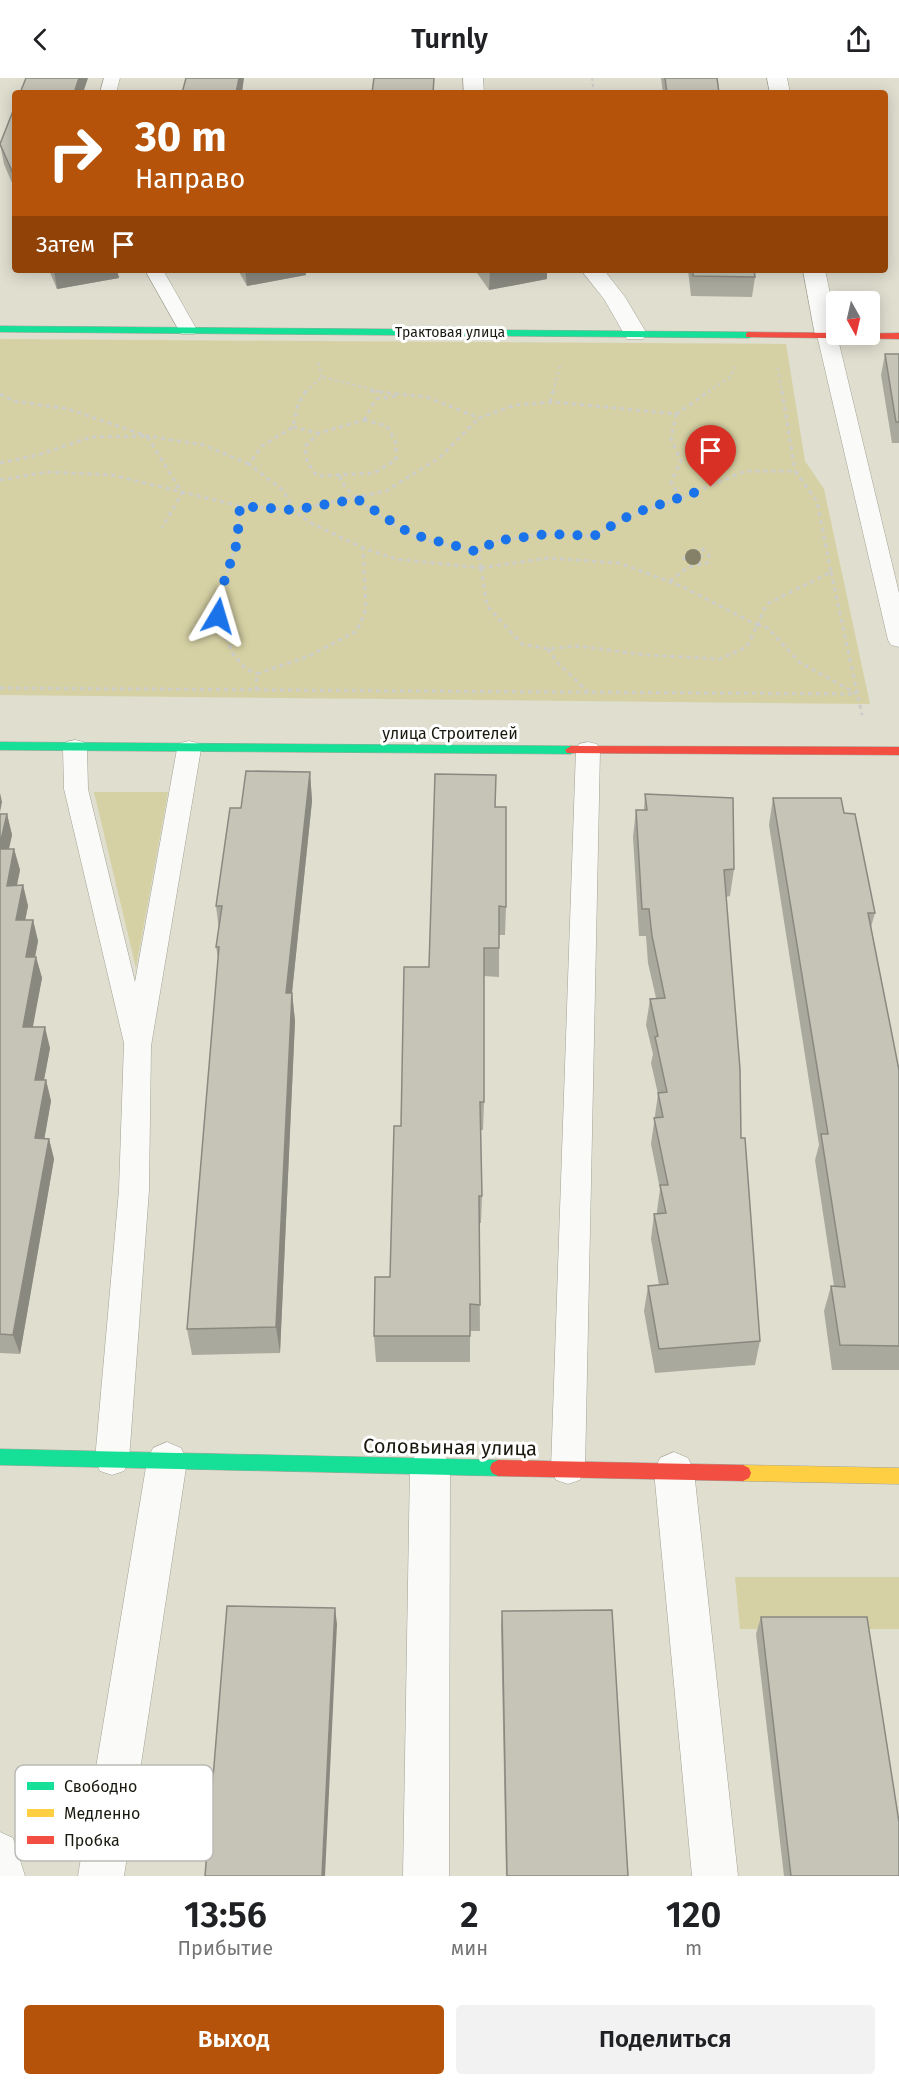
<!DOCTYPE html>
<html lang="ru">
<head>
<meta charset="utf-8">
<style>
	body { margin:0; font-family:"Fira Sans",sans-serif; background:#f2f2f2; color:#202124; height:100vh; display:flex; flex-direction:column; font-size:22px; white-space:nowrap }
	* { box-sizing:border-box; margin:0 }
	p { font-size:20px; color:#757577 }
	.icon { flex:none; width:33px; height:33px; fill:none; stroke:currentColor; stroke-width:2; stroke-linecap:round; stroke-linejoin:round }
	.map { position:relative; height:1798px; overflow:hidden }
	.sheet { display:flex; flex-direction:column; background:#fff; flex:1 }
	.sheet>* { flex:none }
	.top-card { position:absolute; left:12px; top:12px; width:876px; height:183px; border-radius:6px; box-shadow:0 3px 15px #0003; background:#b45309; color:#fff; overflow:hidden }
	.needle { width:39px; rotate:172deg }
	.controls { position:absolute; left:826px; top:213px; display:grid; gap:12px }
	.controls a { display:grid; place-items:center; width:54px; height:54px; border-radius:6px; background:#fff; box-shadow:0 3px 15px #0003; font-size:30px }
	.pin { position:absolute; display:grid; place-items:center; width:51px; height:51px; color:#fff; margin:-62px -26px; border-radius:50% 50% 50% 0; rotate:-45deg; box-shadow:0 0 6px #0007 }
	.pin .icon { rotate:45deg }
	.me { position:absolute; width:66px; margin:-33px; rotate:7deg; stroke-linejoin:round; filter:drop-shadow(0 0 4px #0008) }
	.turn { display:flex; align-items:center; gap:21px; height:126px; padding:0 24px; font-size:27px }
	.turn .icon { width:78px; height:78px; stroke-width:2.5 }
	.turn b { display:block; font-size:42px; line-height:51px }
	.then { display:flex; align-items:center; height:57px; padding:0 24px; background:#0003; gap:12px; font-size:22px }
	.eta { display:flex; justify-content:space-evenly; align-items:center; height:102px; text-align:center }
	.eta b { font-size:36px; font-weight:600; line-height:42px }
	.cta { display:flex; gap:12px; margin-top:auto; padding:12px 24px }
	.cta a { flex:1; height:69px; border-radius:6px; background:#b45309; color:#fff; font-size:24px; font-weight:600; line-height:69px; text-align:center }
	.cta a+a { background:#f2f2f2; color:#202124 }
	header { display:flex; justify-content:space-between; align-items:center; height:78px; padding:0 24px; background:#fff; font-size:27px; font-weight:600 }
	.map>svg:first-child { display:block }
	.green { fill:#d6d1a4 }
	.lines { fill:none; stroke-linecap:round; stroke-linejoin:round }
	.lane-casing { stroke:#a3a296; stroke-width:1 }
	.street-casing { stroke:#a3a296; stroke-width:1 }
	.fast-casing { stroke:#a3a296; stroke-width:1 }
	.slow-casing { stroke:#a3a296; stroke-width:1 }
	.jam-casing { stroke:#a3a296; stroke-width:1 }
	.path-far1 { stroke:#ccccc8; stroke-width:2; stroke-dasharray:3 3; stroke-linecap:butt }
	.path { stroke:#ccccc8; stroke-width:3; stroke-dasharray:4 4; stroke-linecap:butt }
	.lane { fill:#fafaf8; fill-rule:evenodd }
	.street { fill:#fafaf8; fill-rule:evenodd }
	.fast { fill:#16e098; fill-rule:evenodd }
	.slow { fill:#ffcf43; fill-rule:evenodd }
	.jam { fill:#f24e42; fill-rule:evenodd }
	.tree { fill:#848168 }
	.wall { fill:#a9a99d }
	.shaded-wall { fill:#8a8980 }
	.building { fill:#c5c4b7; stroke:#8a8980; stroke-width:1.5 }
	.route { stroke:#1a73e8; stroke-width:10; stroke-dasharray:0 18 }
	.labels { text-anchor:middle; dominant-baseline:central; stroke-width:6; stroke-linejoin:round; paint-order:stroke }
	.far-street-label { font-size:14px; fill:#1a190f; stroke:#fff }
	.street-label { font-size:16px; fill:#1a190f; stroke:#fff }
	.near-street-label { font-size:20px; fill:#1a190f; stroke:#fff }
	.key { fill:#fff; stroke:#babab7; stroke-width:1.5 }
	.key-label { font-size:16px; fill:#1a190f }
</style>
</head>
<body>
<header><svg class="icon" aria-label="back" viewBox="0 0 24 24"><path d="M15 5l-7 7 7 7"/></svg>Turnly<svg class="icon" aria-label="share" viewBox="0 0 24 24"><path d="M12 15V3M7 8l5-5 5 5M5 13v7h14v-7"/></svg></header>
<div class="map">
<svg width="899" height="1798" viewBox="0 0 899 1798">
	<rect width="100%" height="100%" fill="#dfdecf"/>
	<path class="green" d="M0 261 786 266 805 383 824 411 870 626 0 617Z
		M94 714H168L136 890Z
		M735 1499H899V1551H740Z"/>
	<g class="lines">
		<defs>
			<path id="lane" d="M104 0H120L116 15H100Z
				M145 192H163L197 252 195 256H181Z
				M827 251 837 257 899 515V569L891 567 888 562 817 257Z
				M75 662 84 664 87 670 88 711 135 904 177 671 180 665 189 663 198 665 201 671 151 968 149 1112 129 1382 124 1393 112 1397 100 1393 95 1382 119 1112 124 965 64 711 63 670 66 664Z
				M588 664 597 666 600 672 585 1391 580 1402 568 1406 556 1402 551 1391 576 672 579 666Z
				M0 1754 13 1760 25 1798H0Z"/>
			<path id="street" d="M463 0H483L484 15H464Z
				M767 0H787L790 15H770Z
				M581 192H604L625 219 647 256 643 261H627L604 221Z
				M803 192H825L839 257 835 262H819L815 257Z
				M167 1364 181 1370 187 1383 124 1798H78L147 1383 153 1370Z
				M430 1369 444 1375 450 1388 449 1798H403L410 1388 416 1375Z
				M674 1374 688 1380 694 1393 738 1798H692L654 1393 660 1380Z"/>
			<path id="fast" d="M0 248 749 254 754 257 749 260 0 254Z
				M0 664 571 668 577 672 571 676 0 672Z
				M0 1371 498 1382 504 1385 506 1390 504 1395 498 1398 0 1387Z"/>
			<path id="slow" d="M743 1387 899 1390V1406L743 1403 737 1400 735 1395 737 1390Z"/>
			<path id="jam" d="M749 254 837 255V256L899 255V261L746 259V255Z
				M571 668 899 669V677L567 675 565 672Z
				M498 1382 743 1387 749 1390 751 1395 749 1400 743 1403 498 1398 492 1395 490 1390 492 1385Z"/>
		</defs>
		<use href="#lane" class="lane-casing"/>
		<use href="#street" class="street-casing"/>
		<use href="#fast" class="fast-casing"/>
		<use href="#slow" class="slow-casing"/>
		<use href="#jam" class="jam-casing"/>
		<path class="path-far1" d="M592 0 594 15
			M318 285 322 299
			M778 290 782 314
			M305 314 322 299 383 314
			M553 314 560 288
			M708 314 730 299 735 289"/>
		<path class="path" d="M306 313 298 326 293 349 262 368 249 386 284 413 293 432 311 445 363 470 396 481 481 490
			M371 313 427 319 479 340 515 327 555 324 676 336 671 361 681 383 671 404 681 420
			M782 313 795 393
			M0 316 14 323 68 331 147 358 204 367 249 386
			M550 324 553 313
			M676 336 710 313
			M364 342 387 348 396 365V382L374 395 317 398 307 384 305 368 319 355Z
			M364 342 376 321 398 318
			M293 349 318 355
			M0 385 38 377 91 359 147 358 182 415 162 450
			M340 398C342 416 393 447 410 456 430 465 457 468 478 474
			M0 402 47 394 112 397 240 428 293 432 386 413 439 380 479 340
			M681 420 745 393H795L817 423 831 494 767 526 757 547
			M240 428 237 465 220 516 218 538 233 576 246 591 257 596
			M481 490 548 480 619 485 681 508 757 547
			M481 490 487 528 522 566 548 571 577 568 647 577 720 581 747 569 757 547
			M481 490 478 474 495 463 547 456 594 458 632 437 681 420
			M831 494 862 637
			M670 503 688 489 707 485 709 477 702 471 686 475 684 481 691 484 700 483 702 478 695 474
			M757 547 768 550 799 584 857 616
			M548 571 556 583 588 614
			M0 610 854 616
			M256 612 257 596 309 578 357 553 366 531 363 470"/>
		<use href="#lane" class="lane"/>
		<use href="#street" class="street"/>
		<use href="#fast" class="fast"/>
		<use href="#slow" class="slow"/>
		<use href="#jam" class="jam"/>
	</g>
	<circle class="tree" cx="693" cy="479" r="8"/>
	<path class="wall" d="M661 0H717L719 15H663Z
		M15 28V112L4 86 0 66Z
		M49 192H117L119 200 57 211Z
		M238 192H305L306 197 247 208Z
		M475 192H547V201L489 212Z
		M688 192H754L755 199 752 219 691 218Z
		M885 276H899V365H892L881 297Z
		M310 694 312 723 292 915 295 943 280 1275 192 1277 187 1251 218 880 216 869 219 852 216 828Z
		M645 716 734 791 730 818 726 819 741 1060 760 1263 755 1287 655 1295 644 1233 648 1208 659 1207 651 1161 654 1136H657V1133L660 1111 651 1066 658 1016 651 985 653 976 646 947 650 921 656 920 648 885 646 858H639L633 759 636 732H644Z
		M773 720 844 735 875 835 871 849 899 992V1292H832L824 1233 831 1208H834L815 1082 819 1067 769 747Z
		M495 729 506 829 505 857H499V899L484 898V1024L483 1052H480L482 1118 481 1145H479L480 1253H470V1284H376L374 1258 390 1199 401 1048 429 889Z
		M0 736H7L12 757 9 771H14L20 792 17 808 23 807 28 828 25 842H33L38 863 35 879H36L42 900 32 949 50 970 44 1002H46L51 1023 44 1061H49L54 1081 20 1276 0 1275Z
		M502 1533 628 1798H506L501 1549Z
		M761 1539 899 1798H784L756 1556Z"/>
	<path class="shaded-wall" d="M79 0H88L83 15H74Z
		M239 0H244L242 15H236Z
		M54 192H117L119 200 57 211Z
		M245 192H305L306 197 247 208Z
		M490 192H547V201L489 212Z
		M310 694 312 723 289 943 286 915Z
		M0 715 2 724 0 734Z
		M7 736 12 757 4 792 0 776V766Z
		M14 771 20 792 12 829 7 808Z
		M23 807 28 828 21 863 16 842Z
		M33 842 38 863 31 900 26 879Z
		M36 879 42 900 29 970 23 949Z
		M292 915 295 943 280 1275 276 1249Z
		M45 949 50 970 40 1023 35 1002Z
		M46 1002 51 1023 41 1080 35 1060Z
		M49 1061 54 1081 20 1276 13 1257Z
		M335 1530 337 1546 325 1798H322Z"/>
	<path class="building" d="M26 0H79L74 15H20Z
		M186 0H239L236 15H182Z
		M374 0H434L433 15H372Z
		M665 0H717L719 15H667Z
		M15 28V100L0 66Z
		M693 192H754L755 199 693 198Z
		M885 276H899V344H896Z
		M246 693 310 694 286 915H292L276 1249 187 1251 219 869H216L222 828H216L230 730H241Z
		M435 696 496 697 495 729H506V829L499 828V870H484V1024H480L482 1118H479L480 1227 470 1226V1258H374L375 1199H390L394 1048H401L404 889H429Z
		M645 716 733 720 734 791 724 792 740 991 741 1060H745L760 1263 659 1271 648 1208 668 1206 654 1136 666 1135 660 1107H668L654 1040 663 1039 658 1015 667 1014 655 959 658 958 650 921 665 920 652 858 649 831H642L636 732H647Z
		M773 720H841L844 735 855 736 875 835H868L899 992V1268L840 1267 831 1208 845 1209 821 1056H828Z
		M0 736H7L0 766Z
		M0 771H14L7 808 23 807 16 842H33L26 879H36L23 949H45L35 1002H46L35 1060 49 1061 13 1257 0 1256Z
		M227 1528 335 1530 322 1798H205Z
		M612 1532 628 1798H507L502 1533Z
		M761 1539H867L899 1744V1798H791Z"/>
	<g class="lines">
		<path class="route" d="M218 538 220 516 237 465 240 428 293 432 357 421 411 456 478 474 495 463 547 456 594 458 632 436 711 409"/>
	</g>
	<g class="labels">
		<g class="far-street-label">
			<text x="450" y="254">Трактовая улица</text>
		</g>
		<g class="street-label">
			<text x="450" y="655">улица Строителей</text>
		</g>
		<g class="near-street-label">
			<text transform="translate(450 1369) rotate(1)">Соловьиная улица</text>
		</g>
	</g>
	<rect x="15" y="1687" width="198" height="96" rx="9" class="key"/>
	<rect x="27" y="1704" width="27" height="8" fill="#16e098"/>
	<rect x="27" y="1731" width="27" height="8" fill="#ffcf43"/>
	<rect x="27" y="1758" width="27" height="8" fill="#f24e42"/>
	<g class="key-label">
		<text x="64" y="1714">Свободно</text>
		<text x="64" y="1741">Медленно</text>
		<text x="64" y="1768">Пробка</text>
	</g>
</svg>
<div class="controls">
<a><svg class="needle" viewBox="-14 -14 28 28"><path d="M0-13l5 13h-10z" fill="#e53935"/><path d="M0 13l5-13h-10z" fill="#757577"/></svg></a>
</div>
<div class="pin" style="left:711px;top:409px;background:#d93025"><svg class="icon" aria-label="arrive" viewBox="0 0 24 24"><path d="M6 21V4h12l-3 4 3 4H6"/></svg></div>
<svg class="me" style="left:218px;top:538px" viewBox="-20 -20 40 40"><path d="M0-17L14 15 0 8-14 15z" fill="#1a73e8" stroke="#fff" stroke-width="4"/></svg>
<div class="top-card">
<div class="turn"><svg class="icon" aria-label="right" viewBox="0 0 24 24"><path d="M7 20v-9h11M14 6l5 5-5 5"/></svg><div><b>30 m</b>Направо</div></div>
<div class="then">Затем<svg class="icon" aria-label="arrive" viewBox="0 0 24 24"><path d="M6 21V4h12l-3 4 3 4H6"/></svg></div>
</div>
</div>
<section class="sheet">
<div class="eta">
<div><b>13:56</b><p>Прибытие</p></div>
<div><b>2</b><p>мин</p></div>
<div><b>120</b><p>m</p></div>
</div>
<div class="cta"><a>Выход</a><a>Поделиться</a></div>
</section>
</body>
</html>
